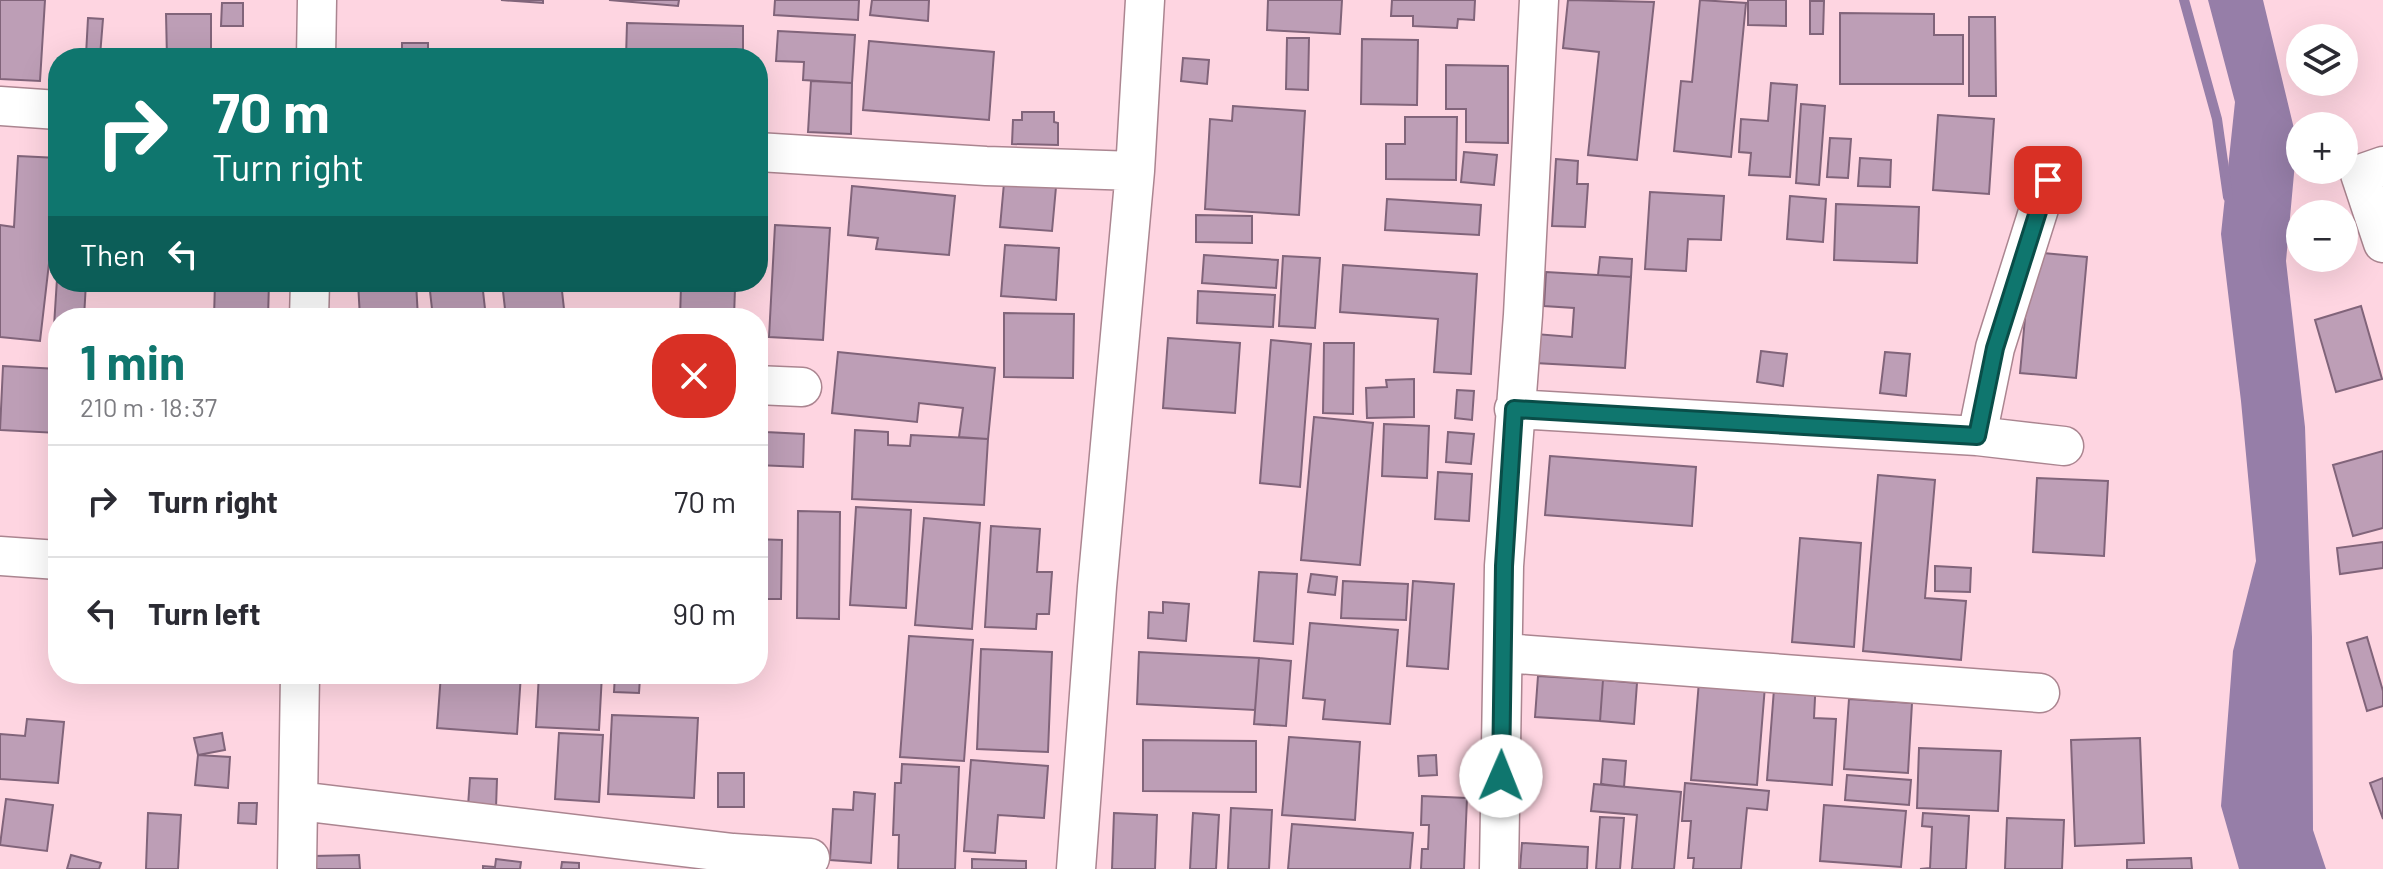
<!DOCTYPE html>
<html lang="en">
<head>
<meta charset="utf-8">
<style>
	body { margin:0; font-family:Barlow,sans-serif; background:#f2f2f3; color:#2b2b33; height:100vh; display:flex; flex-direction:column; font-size:30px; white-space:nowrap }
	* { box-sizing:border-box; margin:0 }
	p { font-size:26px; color:#7c7c81 }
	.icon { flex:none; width:44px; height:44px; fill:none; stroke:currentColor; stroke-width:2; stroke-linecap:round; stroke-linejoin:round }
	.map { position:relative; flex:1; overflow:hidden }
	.details { position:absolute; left:48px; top:308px; width:720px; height:376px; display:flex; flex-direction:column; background:#fff; border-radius:32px; box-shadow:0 8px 32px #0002 }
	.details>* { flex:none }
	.guide { position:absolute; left:48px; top:48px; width:720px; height:244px; border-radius:32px; box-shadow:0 8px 32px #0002; background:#0f766e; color:#fff; overflow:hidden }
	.controls { position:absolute; left:2286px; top:24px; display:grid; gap:16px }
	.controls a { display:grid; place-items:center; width:72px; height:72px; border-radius:50%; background:#fff; box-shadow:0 8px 32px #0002; font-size:40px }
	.pin { position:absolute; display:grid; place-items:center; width:68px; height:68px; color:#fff; margin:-34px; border-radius:16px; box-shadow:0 4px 12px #0006 }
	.me { position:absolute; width:88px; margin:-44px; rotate:1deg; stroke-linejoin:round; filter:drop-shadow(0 0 6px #0008) }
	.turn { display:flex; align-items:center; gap:28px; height:168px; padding:0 32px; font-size:36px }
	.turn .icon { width:104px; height:104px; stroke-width:2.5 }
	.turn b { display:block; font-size:56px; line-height:68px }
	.then { display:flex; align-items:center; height:76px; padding:0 32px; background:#0003; gap:16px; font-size:30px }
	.round { display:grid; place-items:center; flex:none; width:84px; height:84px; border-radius:32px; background:#f2f2f3 }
	.head { display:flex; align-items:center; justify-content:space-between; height:136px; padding:0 32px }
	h1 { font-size:48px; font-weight:700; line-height:60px; color:#0f766e }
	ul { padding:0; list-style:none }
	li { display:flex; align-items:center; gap:24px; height:112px; padding:0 32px; border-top:2px solid #e1e1e2 }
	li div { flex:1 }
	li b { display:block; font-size:30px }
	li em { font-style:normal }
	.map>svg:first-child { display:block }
	.water { fill:#967ea8 }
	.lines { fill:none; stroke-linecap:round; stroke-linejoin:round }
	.stream { stroke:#967ea8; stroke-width:10 }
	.building { fill:#bd9eb6; stroke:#81647a; stroke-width:2 }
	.minor-casing { stroke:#ab8590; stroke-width:41 }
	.minor { stroke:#fff; stroke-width:38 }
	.route-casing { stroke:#0a4d48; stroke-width:20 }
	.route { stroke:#0f766e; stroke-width:14 }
</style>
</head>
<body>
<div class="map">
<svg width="2383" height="869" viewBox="0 0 2383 869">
	<rect width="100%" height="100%" fill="#fed5e1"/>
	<path class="water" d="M2208 0H2263L2297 141 2286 261 2305 427 2312 637 2313 830 2326 869H2239L2221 806 2233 651 2256 561 2241 401 2221 234 2235 102Z"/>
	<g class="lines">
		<path class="stream" d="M2184 0 2217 119 2228 197"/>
	</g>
	<path class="building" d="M0 0H45L40 81 0 79Z
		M501 0H543V3Z
		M609 0H679L678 6Z
		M775 0H859L858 20 774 15Z
		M872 0H929L928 21 870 15Z
		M1268 0H1342L1340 34 1267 30Z
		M1392 0H1475L1474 20 1458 19 1457 28 1413 26V16H1391Z
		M1568 0 1654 2 1637 160 1588 155 1599 52 1563 48Z
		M1700 0 1746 3 1731 157 1674 151 1681 81 1692 82Z
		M1748 0H1786V26L1748 25Z
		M1810 1H1824L1823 34H1810Z
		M222 3H243V26H221Z
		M1840 13 1934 14V35H1963V84H1840Z
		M166 14H211V58H167Z
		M1969 17H1995L1996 96H1969Z
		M88 18 103 19 100 56 86 55Z
		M627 23 743 26V58H626Z
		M778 31 855 35 852 83 803 80 804 62 776 61Z
		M1287 38H1309L1308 90 1286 89Z
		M1362 39 1418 40 1417 105 1361 104Z
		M869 41 994 52 989 120 863 110Z
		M402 43H428V58H402Z
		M1183 58 1209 60 1207 84 1181 81Z
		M1446 65 1508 66V143L1466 142V109H1446Z
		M811 81 852 83 851 134 808 132Z
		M1771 83 1797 85 1790 177 1749 175 1751 153 1739 152 1741 119 1768 121Z
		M1801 104 1825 106 1819 185 1796 183Z
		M1233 106 1305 111 1299 215 1205 209 1210 119 1232 121Z
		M1022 112H1054V122L1058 123V145L1012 144 1013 120H1022Z
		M1938 115 1994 119 1989 194 1933 190Z
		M1405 117H1457L1456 180 1386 179V144H1405Z
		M1830 138 1851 139 1848 178 1827 177Z
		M1464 152 1497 155 1494 185 1461 182Z
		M18 156 58 158V247L51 246 40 341 0 337V225L14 227Z
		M1860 158 1891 160 1890 187 1858 186Z
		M1556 159 1578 161 1577 184H1588L1585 227 1552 226Z
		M1004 183 1056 187 1052 231 1000 227Z
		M852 186 955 196 949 255 876 249 878 238 848 235Z
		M1650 192 1724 196 1721 240 1688 239 1686 271 1645 269Z
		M1790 196 1826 199 1823 242 1787 239Z
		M1387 199 1481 205 1479 235 1385 230Z
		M1836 204 1919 207 1917 263 1834 260Z
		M1196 215 1252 216V243L1196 242Z
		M775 225 830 228 823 340 769 337Z
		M1005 245 1059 248 1056 300 1001 296Z
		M2031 252 2087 257 2076 378 2020 373Z
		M1204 255 1278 260 1276 288 1202 283Z
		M1283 256 1320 258 1315 328 1279 326Z
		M1600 257 1632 259 1631 277 1598 275Z
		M2307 258H2336L2309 265Z
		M58 263V282H86L84 318H58V343L53 342Z
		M1343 265 1477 274 1471 374 1434 372 1438 319 1340 312Z
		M1546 272 1631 277 1625 368 1535 363 1536 334 1572 337 1574 308 1544 306Z
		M215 282H269L268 318H214Z
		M358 282H416L418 318H360Z
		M429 282H482L486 318H433Z
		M502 282H561L565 318H506Z
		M568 282H597L598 284 569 286Z
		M681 286 735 288 734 318H680Z
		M1198 291 1275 295 1273 327 1197 323Z
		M2361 306 2382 379 2336 392 2315 320Z
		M1004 313 1074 314 1073 378 1004 377Z
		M1168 338 1240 343 1235 413 1163 408Z
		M1271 340 1311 344 1300 487 1260 483Z
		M1324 343H1354L1353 414 1323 413Z
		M1761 351 1787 354 1783 386 1757 382Z
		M838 352 995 368 988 439 959 437 963 408 919 403 917 422 832 413Z
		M1885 352 1910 354 1906 396 1880 393Z
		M3 366 58 369V433L0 430Z
		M1414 379V417L1367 418 1366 388 1387 387 1386 380Z
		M1457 390 1474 391 1472 420 1455 418Z
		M758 416H766V432L804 434 803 467 758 465Z
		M1314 417 1373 423 1360 565 1301 560Z
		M1384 424 1429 426 1427 478 1382 476Z
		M855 430 888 432V445L910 446 911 435 988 439 984 505 852 499Z
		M1448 432 1474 434 1471 464 1446 462Z
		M2383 451V528L2353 536 2333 465Z
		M1550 456 1696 467 1692 526 1545 515Z
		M1438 472 1472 474 1469 521 1435 519Z
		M1878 475 1935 480 1925 598 1966 601 1961 660 1863 651Z
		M2037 478 2108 481 2104 556 2033 552Z
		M856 507 911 510 906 608 850 605Z
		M798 511 840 512 839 619 797 618Z
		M924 518 980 523 972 629 915 625Z
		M991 526 1040 529 1037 572H1052L1049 614H1037L1036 629 985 627Z
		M1800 538 1861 543 1854 647 1792 642Z
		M758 539 782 540 781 599H758Z
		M2383 542V568L2340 574 2337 548Z
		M1935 566 1971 568 1970 592 1935 591Z
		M1259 572 1297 574 1293 644 1254 641Z
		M1311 574 1337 577 1335 595 1308 592Z
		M1343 581 1408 584 1406 620 1341 618Z
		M1413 581 1454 584 1448 669 1407 666Z
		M1163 602 1189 604 1186 641 1148 638 1149 612 1163 613Z
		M1310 623 1398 630 1390 724 1323 719 1325 700 1303 698Z
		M909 636 973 640 964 761 900 757Z
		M2367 637 2383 691V706L2367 711 2347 643Z
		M981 649 1052 652 1048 752 977 749Z
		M1139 652 1259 658 1255 710 1137 704Z
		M1259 658 1291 661 1286 726 1254 724Z
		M441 674H521L517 734 437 728Z
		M539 674H602L599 730 536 727Z
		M615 674H693V681L640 678 639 693 614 692Z
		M1538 676 1603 680 1600 721 1535 717Z
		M1775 676 1816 678 1814 718 1836 719 1832 785 1767 780Z
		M1603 680 1637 683 1634 724 1600 721Z
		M1699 681 1765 686 1757 785 1691 780Z
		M1849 699 1912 703 1908 773 1844 769Z
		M612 715 698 718 694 798 608 794Z
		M27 719 64 722 58 783 0 779V734L25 736Z
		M222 733 225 750 198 755 194 738Z
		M559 733 603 735 599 802 555 799Z
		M1289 737 1360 742 1355 820 1282 815Z
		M2140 738 2144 843 2075 846 2071 740Z
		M1143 740 1256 741V792L1143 791Z
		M1919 748 2001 751 1998 811 1917 808Z
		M198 755 230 757 228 788 195 785Z
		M1436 755 1437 775 1419 776 1418 756Z
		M1603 759 1626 761 1624 787 1601 784Z
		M971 760 1048 766 1044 818 998 815 995 853 964 851Z
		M902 764 959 767 955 869H898L899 835H893L895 783H901Z
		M718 773H744V807H718Z
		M1847 775 1911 780 1909 805 1845 800Z
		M470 778 497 779 496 808 468 806Z
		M2383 778V819L2370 783Z
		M1685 783 1769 791 1767 810 1747 808 1741 869H1693L1694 858H1688L1691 821H1682Z
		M1594 784 1681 792 1674 869H1632L1637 815 1591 811Z
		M854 792 875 794 871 863 830 860 833 809 853 810Z
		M1422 796 1467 798 1464 869H1421L1422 849H1428L1429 825H1421Z
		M6 799 53 805 47 851 0 845Z
		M239 803H257L256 824 238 823Z
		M1824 805 1906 811 1901 867 1820 861Z
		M1231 808 1272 810 1269 869H1228Z
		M148 813 181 815 178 869H146Z
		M1114 813 1157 815 1155 869H1112Z
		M1193 813 1219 815 1216 869H1190Z
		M1923 813 1969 816 1966 869H1920L1930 868 1932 827 1922 826Z
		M1600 817 1624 818 1620 869H1596Z
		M2007 818 2064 820 2062 869H2005Z
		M1292 824 1413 833 1410 869H1288Z
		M1522 843 1588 847 1587 869H1520Z
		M71 855 101 863 99 869H67Z
		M359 855 360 869H313V856Z
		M2191 858 2192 869H2127V860Z
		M496 859 521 862 520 869H483V866L495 867Z
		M972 859 1026 861V869H972Z
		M562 862 579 863V869H561Z"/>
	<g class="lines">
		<defs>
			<path id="minor" d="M316 58 317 0
				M0 106 58 110
				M758 152 986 166 1135 171
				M2383 166 2360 174 2383 243
				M309 318 310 282
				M758 385 802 387
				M1514 409 1977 436 2064 446
				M1977 436 1995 348 2048 180
				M0 556 58 560
				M1504 653 2040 693
				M299 801 733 853 810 858
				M297 869 300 674
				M1076 869 1097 587 1135 171 1145 0
				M1499 869 1504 566 1523 315 1539 0"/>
		</defs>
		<use href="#minor" class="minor-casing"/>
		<use href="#minor" class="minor"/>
	</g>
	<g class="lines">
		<defs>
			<path id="route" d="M1501 776 1504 566 1514 409 1977 436 1995 348 2048 180"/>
		</defs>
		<use href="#route" class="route-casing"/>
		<use href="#route" class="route"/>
	</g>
</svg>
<div class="controls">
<a><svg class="icon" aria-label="layers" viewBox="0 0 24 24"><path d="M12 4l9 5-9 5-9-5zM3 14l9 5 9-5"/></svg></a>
<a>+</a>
<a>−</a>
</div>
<div class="pin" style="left:2048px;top:180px;background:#d93025"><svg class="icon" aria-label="arrive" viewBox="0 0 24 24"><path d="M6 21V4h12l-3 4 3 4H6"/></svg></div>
<svg class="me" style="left:1501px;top:776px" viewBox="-20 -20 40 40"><circle r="19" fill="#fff"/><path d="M0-13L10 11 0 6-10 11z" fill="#0f766e"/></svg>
<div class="guide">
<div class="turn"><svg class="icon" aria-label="right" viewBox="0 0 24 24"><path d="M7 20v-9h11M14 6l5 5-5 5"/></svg><div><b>70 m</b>Turn right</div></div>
<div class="then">Then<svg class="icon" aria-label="left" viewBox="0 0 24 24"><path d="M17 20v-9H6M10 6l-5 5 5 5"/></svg></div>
</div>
<section class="details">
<div class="head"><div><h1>1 min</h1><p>210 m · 18:37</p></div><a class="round" style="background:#d93025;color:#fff"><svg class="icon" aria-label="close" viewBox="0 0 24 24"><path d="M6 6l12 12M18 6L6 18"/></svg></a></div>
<ul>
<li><svg class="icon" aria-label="right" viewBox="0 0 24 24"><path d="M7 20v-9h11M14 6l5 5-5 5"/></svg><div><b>Turn right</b></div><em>70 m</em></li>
<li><svg class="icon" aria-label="left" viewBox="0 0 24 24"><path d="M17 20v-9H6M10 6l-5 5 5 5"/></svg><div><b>Turn left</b></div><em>90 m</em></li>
</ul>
</section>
</div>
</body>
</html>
